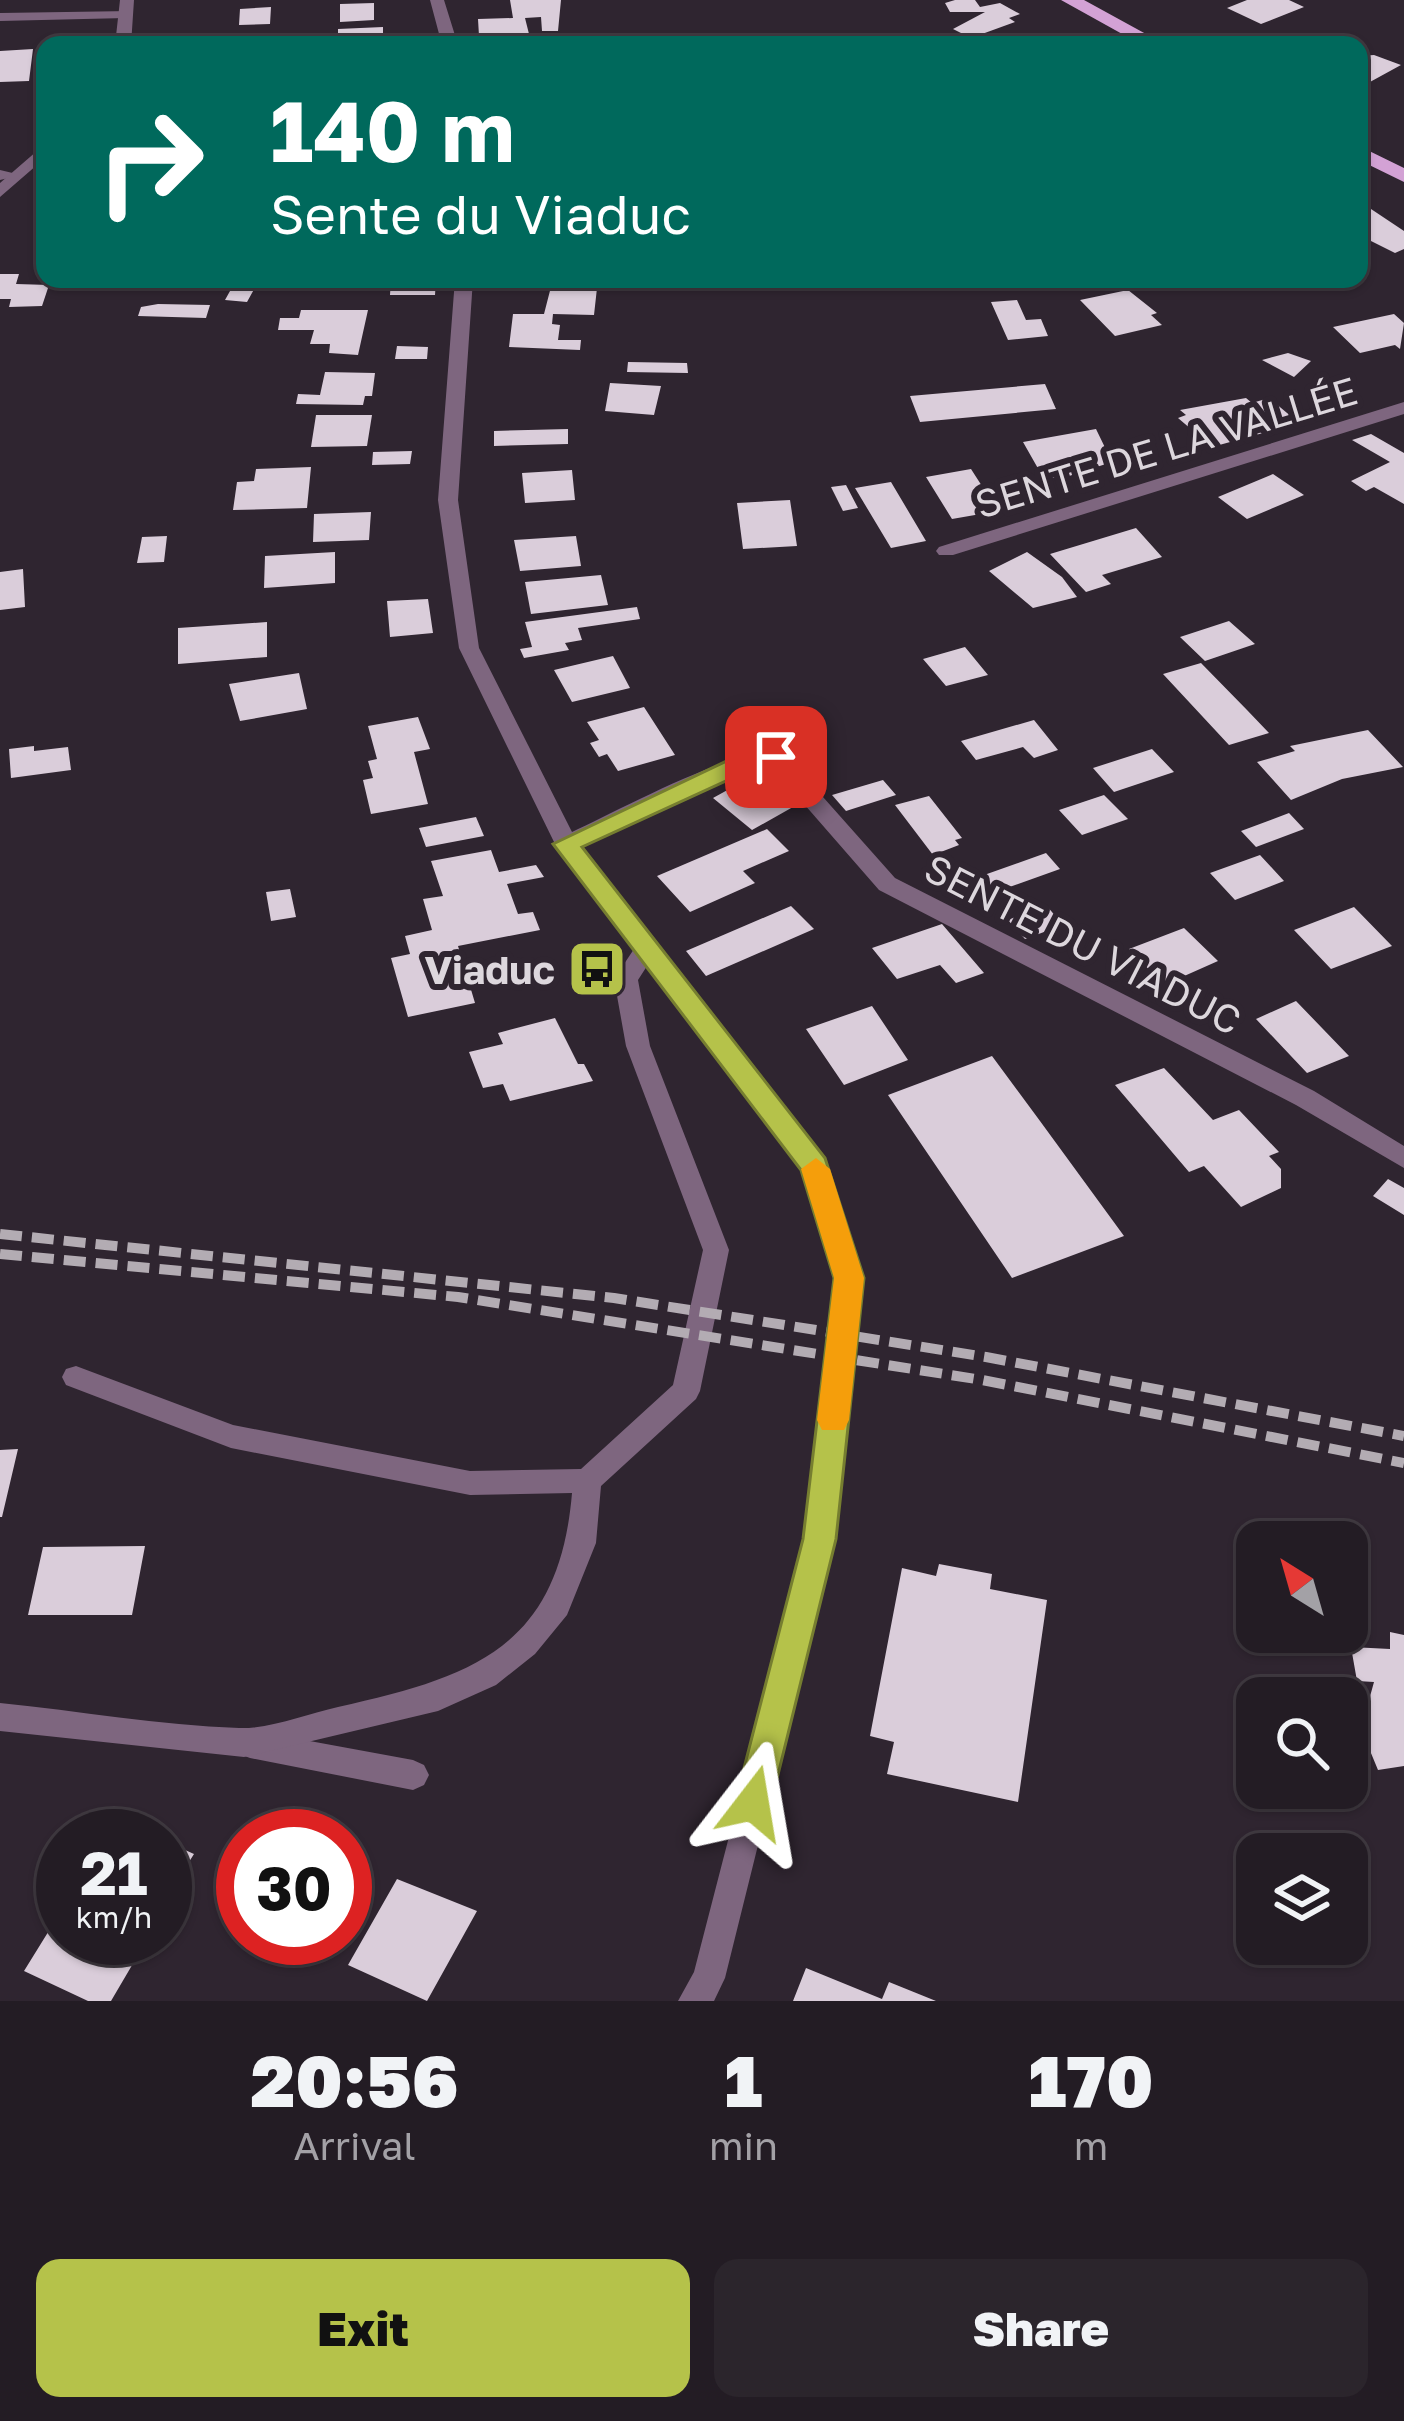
<!DOCTYPE html>
<html lang="en">
<head>
<meta charset="utf-8">
<style>
	body { margin:0; font-family:"Golos Text",sans-serif; background:#2b252c; color:#f1f3f6; height:100vh; display:flex; flex-direction:column; font-size:45px; white-space:nowrap }
	* { box-sizing:border-box; margin:0 }
	p { font-size:39px; color:#a3a1a6 }
	.icon { flex:none; width:66px; height:66px; fill:none; stroke:currentColor; stroke-width:2; stroke-linecap:round; stroke-linejoin:round }
	.map { position:relative; height:2001px; overflow:hidden }
	.sheet { display:flex; flex-direction:column; background:#231c24; flex:1 }
	.sheet>* { flex:none }
	.guide { position:absolute; left:36px; top:36px; width:1332px; height:252px; border-radius:24px; box-shadow:0 3px 9px #0004,0 0 0 3px #403a41; background:#00695c; color:#fff; overflow:hidden }
	.needle { width:78px; rotate:323deg }
	.controls { position:absolute; left:1236px; top:1521px; display:grid; gap:24px }
	.controls a { display:grid; place-items:center; width:132px; height:132px; border-radius:24px; background:#231c24; box-shadow:0 3px 9px #0004,0 0 0 3px #403a41; font-size:60px }
	.speed { position:absolute; left:36px; top:1809px; display:flex; gap:24px; font-size:60px; font-weight:700; text-align:center }
	.speed>* { display:grid; place-content:center; width:156px; height:156px; border-radius:50%; background:#231c24; box-shadow:0 3px 9px #0004,0 0 0 3px #403a41; line-height:1 }
	.speed small { font-size:30px; font-weight:400 }
	.speed .limit { border:18px solid #d22; background:#fff; color:#111 }
	.pin { position:absolute; display:grid; place-items:center; width:102px; height:102px; color:#fff; margin:-51px; border-radius:24px; box-shadow:0 6px 18px #0006 }
	.me { position:absolute; width:132px; margin:-66px; rotate:14deg; stroke-linejoin:round; filter:drop-shadow(0 0 9px #0008) }
	.turn { display:flex; align-items:center; gap:42px; height:252px; padding:0 36px; font-size:54px }
	.turn .icon { width:156px; height:156px; stroke-width:2.5 }
	.turn b { display:block; font-size:84px; line-height:102px }
	.eta { display:flex; justify-content:space-evenly; align-items:center; height:204px; text-align:center }
	.eta b { font-size:72px; font-weight:800; line-height:84px }
	.button { display:flex; gap:24px; margin-top:auto; padding:24px 36px }
	.button a { flex:1; height:138px; border-radius:24px; background:#b5c24a; color:#111; font-size:48px; font-weight:800; line-height:138px; text-align:center }
	.button a+a { background:#2b252c; color:#f1f3f6 }
	.map>svg:first-child { display:block }
	.building { fill:#dacdda }
	.lines { fill:none; stroke-linecap:round; stroke-linejoin:round }
	.service { fill:#7e667f; fill-rule:evenodd }
	.pedestrian { fill:#7e667f; fill-rule:evenodd }
	.minor { fill:#7e667f; fill-rule:evenodd }
	.primary { fill:#d3a2d5; fill-rule:evenodd }
	.rail { stroke:#b3acb3; stroke-width:10; stroke-dasharray:22 10; stroke-linecap:butt }
	.route { fill:#b5c24a; stroke:#767e30; stroke-width:3 }
	.slow { fill:#f59e0b }
	.labels { text-anchor:middle; dominant-baseline:central; stroke-width:12; stroke-linejoin:round; paint-order:stroke }
	.street-label { font-size:39px; fill:#ddd7dd; stroke:#2f2530 }
	.poi-label { font-size:39px; font-weight:bold; fill:#ddd7dd; stroke:#2f2530; text-anchor:end }
</style>
</head>
<body>
<div class="map">
<svg width="1404" height="2001" viewBox="0 0 1404 2001">
	<rect width="100%" height="100%" fill="#2f2530"/>
	<path class="building" d="M510 0H561L558 31H542L541 17 525 18 529 34 513 35V40L479 36 478 19 513 18Z
		M955 0H975L980 7 1000 3 1020 14 1009 18 1015 22 971 38 953 29 985 12H950L945 3Z
		M1247 0H1289L1304 7 1261 24 1227 8Z
		M374 3V20L340 22V4Z
		M271 7 270 24 239 25 240 9Z
		M383 27V45H338V29Z
		M33 49 29 81 0 82V51Z
		M1374 55 1401 65 1359 88V56Z
		M1371 209 1404 231V249L1395 253 1359 235V216Z
		M0 274H19L16 284 49 285 42 306 9 307 11 299H0Z
		M391 279H436L435 295H390Z
		M553 279H598L594 315 553 314 552 324 560 325 558 340H581L580 350 509 347 513 314H544Z
		M746 279H837L839 289 778 291 777 284 747 285Z
		M235 282 257 284 247 302 225 300Z
		M1128 290 1157 313 1151 315 1162 325 1115 336 1080 300Z
		M1017 300 1026 320 1041 319 1048 336 1008 340 991 302Z
		M158 304 210 305 206 318 138 316 141 307Z
		M301 310H368L358 355 329 353 330 344H310L314 330H278L280 318H299Z
		M1394 314 1404 323 1400 349 1395 345 1360 353 1333 327Z
		M397 346 428 347 427 359H395Z
		M1288 353 1311 361 1294 377 1262 360Z
		M628 362 687 363 688 373 627 372Z
		M325 372 375 373 372 396H365L363 405 296 404 298 394 320 395Z
		M610 383 661 386 654 415 605 411Z
		M1045 384 1056 409 920 422 910 396Z
		M1246 398 1252 403 1269 398 1299 423 1212 447 1178 418 1186 415 1180 410Z
		M316 415H372L367 446 311 447Z
		M568 429V444L494 446V431Z
		M1096 429 1112 462 1069 476 1044 479 1023 442Z
		M1371 434 1404 453V504L1374 487 1366 491 1351 481 1390 462 1352 440Z
		M412 451 410 464 372 465 373 452Z
		M311 467 307 508 233 510 237 482 254 481 256 469Z
		M971 469 998 511 952 519 926 477Z
		M572 470 575 500 525 503 522 473Z
		M1273 474 1304 495 1247 519 1218 497Z
		M891 482 926 541 891 548 855 488Z
		M846 485 858 508 843 511 831 487Z
		M790 500 797 546 743 549 737 503Z
		M371 512 369 540 313 542 314 514Z
		M1136 528 1162 557 1102 575 1111 584 1086 592 1050 554Z
		M167 536 164 562 137 563 142 537Z
		M576 536 581 566 520 571 514 540Z
		M335 552V583L264 588 265 556Z
		M1027 552 1062 577 1077 597 1033 608 989 571Z
		M23 569 25 607 0 610V572Z
		M601 575 608 605 531 614 525 582Z
		M428 599 433 633 390 637 387 601Z
		M637 607 640 619 578 628 582 640 565 643 569 650 524 658 520 649 532 647 525 622Z
		M1229 621 1255 644 1205 661 1180 637Z
		M267 622V657L178 664V628Z
		M965 647 988 675 946 686 923 659Z
		M613 656 630 688 572 702 554 670Z
		M1201 663 1247 710 1269 733 1229 745 1163 674Z
		M299 673 307 709 240 721 229 684Z
		M644 707 675 755 618 771 607 754 599 757 590 743 599 740 587 722Z
		M418 717 430 749 414 752 428 804 371 814 363 780 373 778 368 761 377 759 368 726Z
		M1034 720 1058 750 1034 758 1023 747 976 760 961 741Z
		M1368 730 1403 767 1342 779 1291 800 1257 762 1295 751 1290 746Z
		M34 746V751L68 747 71 770 11 778 9 749Z
		M1152 749 1174 772 1114 792 1093 768Z
		M760 772 800 803 752 830 713 798Z
		M883 780 896 795 846 811 832 795Z
		M1104 795 1128 819 1082 835 1059 810Z
		M929 796 962 838 955 840 959 845 933 855 895 805Z
		M1289 813 1304 829 1256 847 1241 831Z
		M476 817 484 836 426 847 419 828Z
		M767 829 789 851 743 871 755 883 690 912 657 876Z
		M491 850 499 872 536 865 544 877 507 884 518 914 533 912 540 930 458 946 475 1003 408 1017 391 958 410 954 405 936 432 930 423 899 443 896 431 861Z
		M1046 853 1060 869 984 896 970 880Z
		M1260 855 1284 881 1235 900 1210 873Z
		M290 889 296 917 271 921 266 892Z
		M1046 905 1063 925 1025 939 1008 920Z
		M791 906 814 929 706 976 686 951Z
		M1354 907 1392 946 1331 969 1294 930Z
		M942 924 984 973 956 983 940 965 897 979 872 948Z
		M1184 928 1218 961 1164 985 1129 949Z
		M1296 1001 1349 1056 1307 1073 1256 1019Z
		M872 1006 908 1060 844 1085 806 1029Z
		M555 1018 578 1064H584L593 1081 510 1101 503 1084 483 1088 469 1052 503 1044 498 1033Z
		M992 1056 1040 1121 1124 1236 1012 1278 888 1095Z
		M1164 1068 1213 1120 1239 1110 1279 1152 1269 1156 1281 1169V1188L1241 1207 1204 1166 1189 1172 1115 1085Z
		M1388 1179 1404 1188V1215L1373 1196Z
		M18 1449 2 1517H0V1450Z
		M145 1546 132 1615H28L43 1547Z
		M939 1564 992 1574 990 1589 1047 1600 1018 1802 887 1774 894 1742 870 1736 902 1568 936 1576Z
		M1390 1632 1404 1635V1766L1378 1770 1361 1729 1374 1682 1357 1681 1351 1647 1390 1649Z
		M109 1815 154 1836H95Z
		M165 1841 194 1854 165 1900Z
		M397 1879 477 1911 427 2001 348 1965Z
		M63 1908V1938H148L111 2001H88L24 1971Z
		M806 1968 882 1999 889 1982 936 2001H793Z"/>
	<g class="lines">
		<path class="service" d="M131 11V17L126 18 0 21V13Z
			M0 170 21 175 0 180Z"/>
		<path class="pedestrian" d="M250 1730 413 1760 424 1765 429 1775 424 1785 413 1790 250 1758 239 1754 235 1744 239 1734Z"/>
		<path class="minor" d="M120 0H134L131 45H115Z
			M430 0H444L458 45H442Z
			M45 144V158L0 197V183Z
			M455 279H473L458 500 479 648 572 832C616 812 739 744 783 752L895 878 1314 1091 1404 1146V1168L1296 1105 879 890 770 765 748 769 580 847 824 1159 862 1278 834 1539 725 1978 714 2001H678L694 1972 806 1539 836 1278 803 1169 647 966 638 980 650 1046 729 1250 700 1391 696 1399 601 1486 596 1543 567 1615 535 1654 496 1685 438 1711 244 1757 0 1731V1703C79 1711 159 1725 239 1728 270 1729 307 1714 338 1707 473 1677 559 1648 572 1493L470 1495 231 1448 66 1385 62 1377 66 1369 76 1366 233 1425 470 1471 581 1469 673 1385 703 1250 626 1046 614 979 634 949 555 844 459 648 438 500Z
			M1404 402V414L953 555H939L936 551 939 547Z"/>
		<path class="primary" d="M1061 0H1084L1166 45H1142Z
			M1359 146 1404 168V182L1359 160Z"/>
		<path class="rail" d="M0 1234 614 1298 986 1357 1404 1436
			M0 1254 458 1297 982 1380 1404 1463"/>
	</g>
	<path class="route" d="M776 749 784 751V763L750 770 582 847 825 1158 864 1278 836 1539 771 1803 766 1815 753 1819 741 1815 735 1803 803 1539 834 1278 801 1170 553 844 735 757Z"/>
	<path class="slow" d="M816 1158 830 1169 864 1278 849 1420 844 1430H822L817 1420 834 1278 801 1169Z"/>
	<defs>
		<symbol id="bus-square" viewBox="-11 -11 22 22"><rect x="-9" y="-9" width="18" height="18" rx="4" fill="#b5c24a" stroke="#2f2530"/><path d="M-5-6H5V4H4V6H2V4H-2V6H-4V4H-5ZM-3.5-4V0h7V-4ZM-3.5 1.2v1.5H-2V1.2ZM2 1.2v1.5H3.5V1.2Z" fill="#111"/></symbol>
	</defs>
	<g fill-rule="evenodd">
		<use href="#bus-square" x="564" y="936" width="66" height="66"/>
	</g>
	<g class="labels">
		<g class="street-label">
			<text transform="translate(1166 447) rotate(-17)">SENTE DE LA VALLÉE</text>
			<text transform="translate(1083 944) rotate(27)">SENTE DU VIADUC</text>
		</g>
		<g class="poi-label">
			<text x="555" y="969">Viaduc</text>
		</g>
	</g>
</svg>
<div class="controls">
<a><svg class="needle" viewBox="-14 -14 28 28"><path d="M0-13l5 13h-10z" fill="#e53935"/><path d="M0 13l5-13h-10z" fill="#a3a1a6"/></svg></a>
<a><svg class="icon" aria-label="search" viewBox="0 0 24 24"><circle cx="10" cy="10" r="6"/><path d="M15 15l6 6"/></svg></a>
<a><svg class="icon" aria-label="layers" viewBox="0 0 24 24"><path d="M12 4l9 5-9 5-9-5zM3 14l9 5 9-5"/></svg></a>
</div>
<div class="speed"><div>21<small>km/h</small></div><div class="limit">30</div></div>
<div class="pin" style="left:776px;top:757px;background:#d93025"><svg class="icon" aria-label="arrive" viewBox="0 0 24 24"><path d="M6 21V4h12l-3 4 3 4H6"/></svg></div>
<svg class="me" style="left:753px;top:1803px" viewBox="-20 -20 40 40"><path d="M0-17L14 15 0 8-14 15z" fill="#b5c24a" stroke="#fff" stroke-width="4"/></svg>
<div class="guide">
<div class="turn"><svg class="icon" aria-label="right" viewBox="0 0 24 24"><path d="M7 20v-9h11M14 6l5 5-5 5"/></svg><div><b>140 m</b>Sente du Viaduc</div></div>
</div>
</div>
<section class="sheet">
<div class="eta">
<div><b>20:56</b><p>Arrival</p></div>
<div><b>1</b><p>min</p></div>
<div><b>170</b><p>m</p></div>
</div>
<div class="button"><a>Exit</a><a>Share</a></div>
</section>
</body>
</html>
